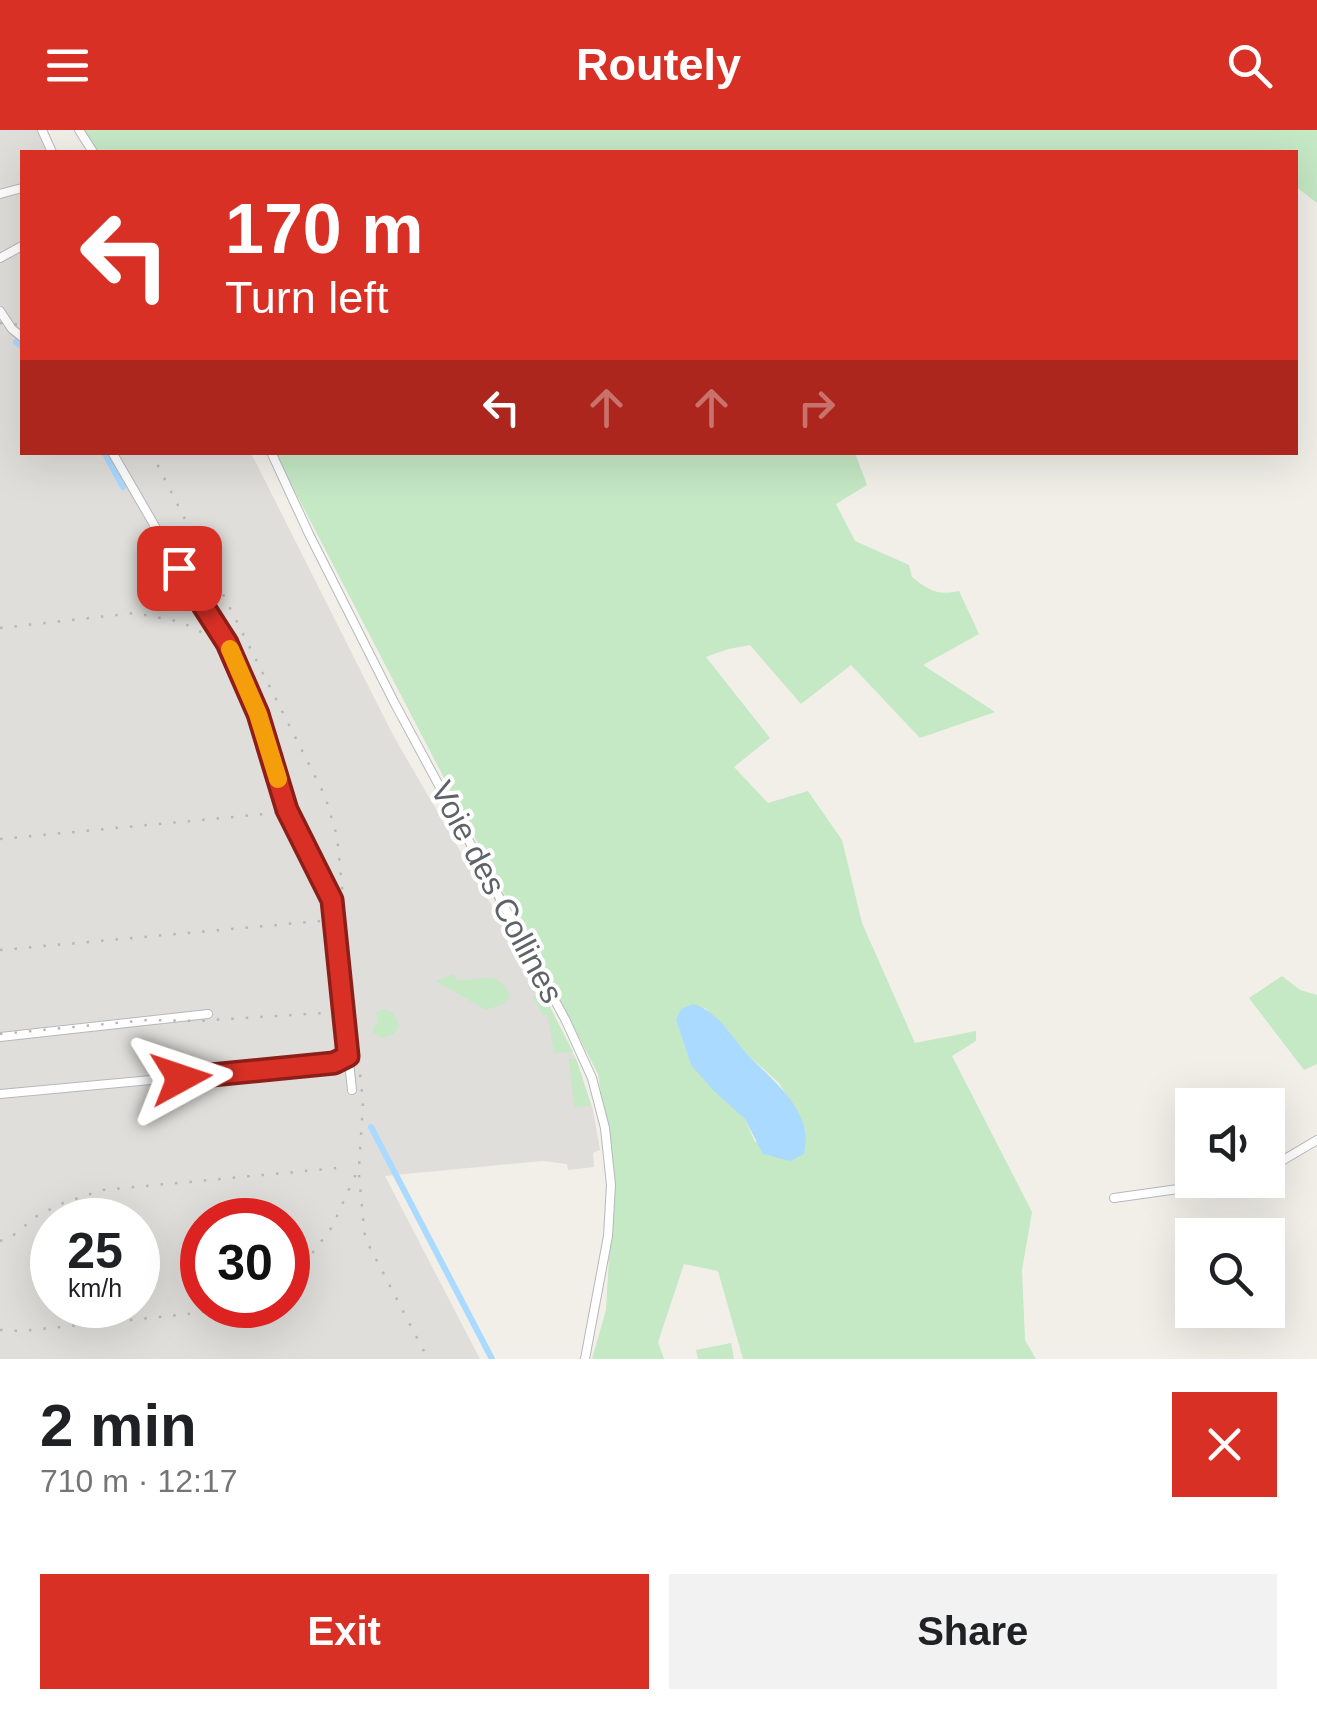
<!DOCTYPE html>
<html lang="en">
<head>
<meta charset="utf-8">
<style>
	body { margin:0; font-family:Helvetica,sans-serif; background:#f2f2f2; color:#202124; height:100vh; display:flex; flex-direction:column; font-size:38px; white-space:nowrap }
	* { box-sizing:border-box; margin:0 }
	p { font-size:32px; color:#757577 }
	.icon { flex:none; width:55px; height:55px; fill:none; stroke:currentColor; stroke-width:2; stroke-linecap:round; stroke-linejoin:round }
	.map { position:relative; height:1229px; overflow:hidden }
	.sheet { display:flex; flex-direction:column; background:#fff; flex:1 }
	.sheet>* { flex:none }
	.hud { position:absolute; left:20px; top:20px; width:1278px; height:305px; border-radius:0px; box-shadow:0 10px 40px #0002; background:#d93025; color:#fff; overflow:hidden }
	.fabs { position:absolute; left:1175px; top:958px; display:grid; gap:20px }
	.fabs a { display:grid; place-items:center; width:110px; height:110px; border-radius:0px; background:#fff; box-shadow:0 10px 40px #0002; font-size:50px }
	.speed { position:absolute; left:30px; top:1068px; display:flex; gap:20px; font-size:50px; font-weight:700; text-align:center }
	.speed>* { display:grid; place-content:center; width:130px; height:130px; border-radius:50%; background:#fff; box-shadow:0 10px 40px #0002; line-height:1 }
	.speed small { font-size:25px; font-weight:400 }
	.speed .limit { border:15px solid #d22; background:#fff; color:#111 }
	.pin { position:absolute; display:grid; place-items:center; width:85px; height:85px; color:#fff; margin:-42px; border-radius:20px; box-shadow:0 5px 15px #0006 }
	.me { position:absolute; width:110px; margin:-55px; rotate:85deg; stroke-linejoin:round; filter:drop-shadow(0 0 8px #0008) }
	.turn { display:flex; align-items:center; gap:35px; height:210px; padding:0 40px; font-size:45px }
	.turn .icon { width:130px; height:130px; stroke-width:2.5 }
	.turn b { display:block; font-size:70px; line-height:85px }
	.lanes { display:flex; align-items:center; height:95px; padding:0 40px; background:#0003; justify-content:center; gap:50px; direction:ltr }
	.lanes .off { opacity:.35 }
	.round { display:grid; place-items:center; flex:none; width:105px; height:105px; border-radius:0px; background:#f2f2f2 }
	.summary { display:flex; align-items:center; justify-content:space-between; height:170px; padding:0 40px }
	h1 { font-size:60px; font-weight:700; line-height:75px }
	.cta { display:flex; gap:20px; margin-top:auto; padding:20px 40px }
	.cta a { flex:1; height:115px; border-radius:0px; background:#d93025; color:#fff; font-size:40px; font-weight:700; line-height:115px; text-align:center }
	.cta a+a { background:#f2f2f2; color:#202124 }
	header { display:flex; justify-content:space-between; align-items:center; height:130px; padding:0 40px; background:#d93025; color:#fff; font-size:45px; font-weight:700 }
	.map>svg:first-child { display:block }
	.industrial { fill:#e0deda; fill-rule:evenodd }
	.green { fill:#c5e8c5; fill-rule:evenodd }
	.water { fill:#aadaff }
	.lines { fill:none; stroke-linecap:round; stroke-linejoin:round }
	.canal { stroke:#aadaff; stroke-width:6 }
	.minor-casing { stroke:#b5b8bc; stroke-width:10 }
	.minor { stroke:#fff; stroke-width:8 }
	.rail { stroke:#b6b7b8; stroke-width:2.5; stroke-dasharray:2.5 12; stroke-linecap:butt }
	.route-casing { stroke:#8d1f18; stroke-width:25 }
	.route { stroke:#d93025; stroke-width:18 }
	.slow { stroke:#f59e0b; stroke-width:18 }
	.labels { text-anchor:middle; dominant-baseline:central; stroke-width:8; stroke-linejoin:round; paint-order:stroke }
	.street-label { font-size:32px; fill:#5f6368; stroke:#fff }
</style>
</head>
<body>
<header><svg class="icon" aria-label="menu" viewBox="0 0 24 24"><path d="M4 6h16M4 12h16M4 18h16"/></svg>Routely<svg class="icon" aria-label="search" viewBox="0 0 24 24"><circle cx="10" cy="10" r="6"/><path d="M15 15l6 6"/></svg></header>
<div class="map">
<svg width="1317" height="1229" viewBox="0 0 1317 1229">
	<rect width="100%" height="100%" fill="#f1efe8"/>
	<path class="industrial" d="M0 0H45L55 22H22V322L251 323 393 605 540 859 577 931 593 980 600 1020 593 1023 594 1037 568 1040 567 1034 542 1031 385 1046 480 1229H0ZM52 1090H138V1175H52ZM202 1090H288V1175H202Z"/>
	<path class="green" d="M83 0H1317V73L1295 56V22H98Z
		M275 323H855L867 355 836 374 855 411 909 435 912 447C928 460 938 466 959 461L979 504 923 535 995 582 920 608 851 535 801 574 750 515 728 519 706 527 770 608 734 637 768 673 808 661 842 710 862 793 915 913 976 901V911L952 926 1032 1082 1022 1140 1025 1210 1036 1229H743L718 1141 684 1134 658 1212 664 1229H592L606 1180 613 1059 610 1028 598 944ZM705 878 749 926 779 953 796 981 806 1002 755 1012 745 989 691 935 676 890Z
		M453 844 457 850C480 851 498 838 510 865L506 873 486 880 436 851Z
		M1282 846 1300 860 1317 865V934L1304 940 1249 868Z
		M543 863 573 922 554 923 548 885H543L532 866Z
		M383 879 394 883 399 897 393 905 381 908 373 902 374 896 378 891 376 882Z
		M569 929H576L591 975 574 977Z
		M731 1213 734 1229H698L696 1220Z"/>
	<path class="water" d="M693 874C718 881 732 908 749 926 770 948 798 969 805 1000 807 1007 805 1017 804 1024L790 1031 763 1024 745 989 714 961 691 935 676 890 681 879Z"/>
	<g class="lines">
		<path class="canal" d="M16 212 22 217
			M104 322 123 357
			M284 683 328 780
			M371 997 492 1229"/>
		<defs>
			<path id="minor" d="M42 0 52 22
				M79 0 93 22
				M0 64 22 58
				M0 128 22 116
				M0 181 12 199 22 207
				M112 322 179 438 227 513 258 584 287 679 332 769 352 960
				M271 322 309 404 394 572 566 891 592 948 605 998 611 1055 608 1106 585 1229
				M0 907 208 884
				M0 964 333 933 348 926
				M1268 1039 1317 1010
				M1114 1068 1242 1050"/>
		</defs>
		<use href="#minor" class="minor-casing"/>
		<use href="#minor" class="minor"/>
		<path class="rail" d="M0 193 22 195
			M151 322 325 666 337 706 363 973 359 1037 332 1097 307 1130 288 1144
			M149 478 189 475
			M0 498 135 483 181 492 211 507 239 528 252 548
			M0 709 275 683
			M0 820 320 791
			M0 904 147 890 197 891 324 883
			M359 1045 365 1108 428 1229
			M0 1111 11 1107 37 1086 63 1073 103 1060 348 1037
			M0 1200 22 1201 198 1183 228 1175"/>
	</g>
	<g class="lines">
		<defs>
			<path id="route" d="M179 438 227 513 258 584 287 680 332 770 348 926 334 933 181 948"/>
		</defs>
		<use href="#route" class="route-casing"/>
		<use href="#route" class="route"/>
		<path class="slow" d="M230 519 258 584 278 649"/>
	</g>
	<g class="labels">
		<g class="street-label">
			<text transform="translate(497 762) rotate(62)">Voie des Collines</text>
		</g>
	</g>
</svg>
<div class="fabs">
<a><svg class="icon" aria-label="sound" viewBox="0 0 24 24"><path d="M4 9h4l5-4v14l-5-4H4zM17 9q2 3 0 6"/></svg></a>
<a><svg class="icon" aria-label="search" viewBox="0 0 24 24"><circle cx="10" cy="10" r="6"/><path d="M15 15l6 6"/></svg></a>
</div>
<div class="speed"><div>25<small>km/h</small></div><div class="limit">30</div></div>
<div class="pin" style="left:179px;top:438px;background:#d93025"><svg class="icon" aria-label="arrive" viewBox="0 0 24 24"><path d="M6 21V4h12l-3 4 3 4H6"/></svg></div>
<svg class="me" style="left:181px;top:948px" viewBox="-20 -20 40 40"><path d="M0-17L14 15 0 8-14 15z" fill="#d93025" stroke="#fff" stroke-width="4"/></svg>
<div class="hud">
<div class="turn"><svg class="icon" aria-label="left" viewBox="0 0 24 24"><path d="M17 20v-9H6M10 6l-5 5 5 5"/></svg><div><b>170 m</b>Turn left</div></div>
<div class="lanes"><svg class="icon" aria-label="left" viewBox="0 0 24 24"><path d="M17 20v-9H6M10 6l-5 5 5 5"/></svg><svg class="icon off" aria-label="ahead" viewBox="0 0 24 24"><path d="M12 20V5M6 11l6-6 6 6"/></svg><svg class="icon off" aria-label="ahead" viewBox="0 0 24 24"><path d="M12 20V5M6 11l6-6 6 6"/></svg><svg class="icon off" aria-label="right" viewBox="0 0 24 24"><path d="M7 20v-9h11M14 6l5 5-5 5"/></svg></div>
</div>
</div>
<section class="sheet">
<div class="summary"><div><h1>2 min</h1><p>710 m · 12:17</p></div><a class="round" style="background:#d93025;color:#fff"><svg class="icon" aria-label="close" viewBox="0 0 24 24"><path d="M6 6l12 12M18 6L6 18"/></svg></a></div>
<div class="cta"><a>Exit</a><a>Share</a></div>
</section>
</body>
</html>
